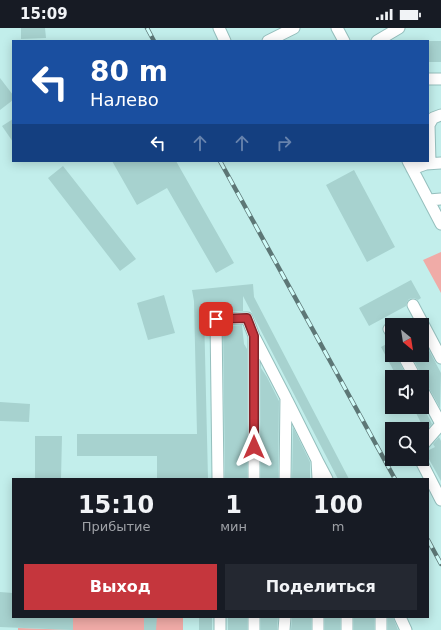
<!DOCTYPE html>
<html lang="ru">
<head>
<meta charset="utf-8">
<style>
	body { margin:0; font-family:"DejaVu Sans",sans-serif; background:#242831; color:#f1f3f6; height:100vh; display:flex; flex-direction:column; font-size:15px; white-space:nowrap }
	* { box-sizing:border-box; margin:0 }
	p { font-size:13px; color:#9ea1a6 }
	.icon { flex:none; width:22px; height:22px; fill:none; stroke:currentColor; stroke-width:2; stroke-linecap:round; stroke-linejoin:round }
	.map { position:relative; flex:1; overflow:hidden }
	.drawer { position:absolute; left:12px; top:450px; width:417px; height:140px; display:flex; flex-direction:column; background:#171b24; border-radius:0px; box-shadow:0 2px 10px #0003 }
	.drawer>* { flex:none }
	.top-card { position:absolute; left:12px; top:12px; width:417px; height:122px; border-radius:0px; box-shadow:0 2px 10px #0003; background:#1a4fa0; color:#fff; overflow:hidden }
	.needle { width:26px; rotate:150deg }
	.fabs { position:absolute; left:385px; top:290px; display:grid; gap:8px }
	.fabs a { display:grid; place-items:center; width:44px; height:44px; border-radius:0px; background:#171b24; box-shadow:0 2px 10px #0003; font-size:20px }
	.pin { position:absolute; display:grid; place-items:center; width:34px; height:34px; color:#fff; margin:-17px; border-radius:8px; box-shadow:0 2px 6px #0006 }
	.me { position:absolute; width:44px; margin:-22px; rotate:0deg; stroke-linejoin:round; filter:drop-shadow(0 0 3px #0008) }
	.turn { display:flex; align-items:center; gap:14px; height:84px; padding:0 12px; font-size:18px }
	.turn .icon { width:52px; height:52px; stroke-width:2.5 }
	.turn b { display:block; font-size:28px; line-height:34px }
	.lanes { display:flex; align-items:center; height:38px; padding:0 12px; background:#0003; justify-content:center; gap:20px; direction:ltr }
	.lanes .off { opacity:.35 }
	.eta { display:flex; justify-content:space-evenly; align-items:center; height:68px; text-align:center }
	.eta b { font-size:24px; font-weight:600; line-height:28px }
	.primary-button { display:flex; gap:8px; margin-top:auto; padding:8px 12px }
	.primary-button a { flex:1; height:46px; border-radius:0px; background:#c5363d; color:#fff; font-size:16px; font-weight:600; line-height:46px; text-align:center }
	.primary-button a+a { background:#242831; color:#f1f3f6 }
	.status { display:flex; justify-content:space-between; align-items:center; height:28px; padding:0 20px; background:#171b24; direction:ltr }
	.status svg { height:11px; fill:currentColor }
	.map>svg:first-child { display:block }
	.green { fill:#f0aba7 }
	.building { fill:#a7d2cf }
	.lines { fill:none; stroke-linecap:round; stroke-linejoin:round }
	.minor-casing { stroke:#95bfbd; stroke-width:13 }
	.minor { stroke:#fff; stroke-width:11 }
	.rail-casing { stroke:#5d7776; stroke-width:4.5 }
	.rail { stroke:#cffbf8; stroke-width:3; stroke-dasharray:9; stroke-linecap:butt }
	.route-casing { stroke:#802328; stroke-width:10 }
	.route { stroke:#c5363d; stroke-width:7 }
</style>
</head>
<body>
<div class="status"><b>15:09</b><svg viewBox="0 0 49 12"><path d="M0 12V9h3v3zM5 12V6h3v6zM10 12V3h3v9zM15 12V0h3v12zM26 1h20v11H26zM47 4h2v5h-2z"/></svg></div>
<div class="map">
<svg width="441" height="602" viewBox="0 0 441 602">
	<rect width="100%" height="100%" fill="#c2eeeb"/>
	<path class="green" d="M441 224V265L423 232Z
		M73 589H183V602H18V600L73 602Z"/>
	<path class="building" d="M21 0H45L46 10 21 11Z
		M428 13H441V34H428Z
		M0 50 13 67V72L0 82Z
		M13 91V114L2 98Z
		M112 133H176L234 235 216 245 167 160 137 177Z
		M63 138 136 231 120 243 48 150Z
		M354 142 395 219 367 234 326 157Z
		M411 252 421 270 418 272 414 270 409 271 407 274 406 278 369 298 359 280Z
		M253 256 254 269 349 451H338L243 268V283L204 284 208 451H157V428H77V406H197L194 273 192 262Z
		M164 267 175 305 148 312 137 275Z
		M242 297 244 316 247 321V451H225L223 298Z
		M422 309 441 345 440 380 428 358 422 354 421 346 411 327H422Z
		M392 313V327H396L407 349H397L381 319Z
		M261 340 267 349 279 373 278 451H261Z
		M0 374 30 376 29 394 0 393Z
		M422 376 432 396 425 403 413 379H422Z
		M293 399 310 434V451H292Z
		M35 408H62L61 451H35Z
		M439 409 441 413V453L425 424 435 419 433 416Z
		M0 564 13 565V589H73V602L0 599Z
		M144 589H157L156 602H144Z
		M199 589H212V602H199Z
		M228 589H247V602H228Z
		M261 589H278L277 602H261Z
		M292 589H311V602H291Z
		M325 589H340V602H325Z
		M354 589H374V602H354Z
		M388 589H393L398 602H388Z"/>
	<g class="lines">
		<defs>
			<path id="minor" d="M219 0 225 13
				M337 0 344 13
				M268 13 294 0
				M377 13 399 0
				M428 51H441
				M408 133 441 196
				M430 135 429 97 433 90 441 87
				M412 141 426 136 441 135
				M429 172 441 171
				M413 277 441 330
				M389 301 392 306
				M255 310 286 370 285 451
				M403 327 415 349
				M422 361 441 396
				M287 372 317 432
				M422 418 441 396
				M420 431 441 472
				M218 451 216 291 247 290 254 308V451
				M318 451 317 432 327 451
				M220 589V602
				M254 589V602
				M318 589V602
				M381 589V602
				M400 589 406 602
				M284 602 285 589
				M347 602V589"/>
		</defs>
		<use href="#minor" class="minor-casing"/>
		<use href="#minor" class="minor"/>
		<defs>
			<path id="rail" d="M147 0 154 13
				M220 133 395 451
				M428 512 441 536"/>
		</defs>
		<use href="#rail" class="rail-casing"/>
		<use href="#rail" class="rail"/>
	</g>
	<g class="lines">
		<defs>
			<path id="route" d="M216 291 247 290 254 308V419"/>
		</defs>
		<use href="#route" class="route-casing"/>
		<use href="#route" class="route"/>
	</g>
</svg>
<div class="fabs">
<a><svg class="needle" viewBox="-14 -14 28 28"><path d="M0-13l5 13h-10z" fill="#e53935"/><path d="M0 13l5-13h-10z" fill="#9ea1a6"/></svg></a>
<a><svg class="icon" aria-label="sound" viewBox="0 0 24 24"><path d="M4 9h4l5-4v14l-5-4H4zM17 9q2 3 0 6"/></svg></a>
<a><svg class="icon" aria-label="search" viewBox="0 0 24 24"><circle cx="10" cy="10" r="6"/><path d="M15 15l6 6"/></svg></a>
</div>
<div class="pin" style="left:216px;top:291px;background:#d93025"><svg class="icon" aria-label="arrive" viewBox="0 0 24 24"><path d="M6 21V4h12l-3 4 3 4H6"/></svg></div>
<svg class="me" style="left:254px;top:419px" viewBox="-20 -20 40 40"><path d="M0-17L14 15 0 8-14 15z" fill="#c5363d" stroke="#fff" stroke-width="4"/></svg>
<div class="top-card">
<div class="turn"><svg class="icon" aria-label="left" viewBox="0 0 24 24"><path d="M17 20v-9H6M10 6l-5 5 5 5"/></svg><div><b>80 m</b>Налево</div></div>
<div class="lanes"><svg class="icon" aria-label="left" viewBox="0 0 24 24"><path d="M17 20v-9H6M10 6l-5 5 5 5"/></svg><svg class="icon off" aria-label="ahead" viewBox="0 0 24 24"><path d="M12 20V5M6 11l6-6 6 6"/></svg><svg class="icon off" aria-label="ahead" viewBox="0 0 24 24"><path d="M12 20V5M6 11l6-6 6 6"/></svg><svg class="icon off" aria-label="right" viewBox="0 0 24 24"><path d="M7 20v-9h11M14 6l5 5-5 5"/></svg></div>
</div>
<section class="drawer">
<div class="eta">
<div><b>15:10</b><p>Прибытие</p></div>
<div><b>1</b><p>мин</p></div>
<div><b>100</b><p>m</p></div>
</div>
<div class="primary-button"><a>Выход</a><a>Поделиться</a></div>
</section>
</div>
</body>
</html>
